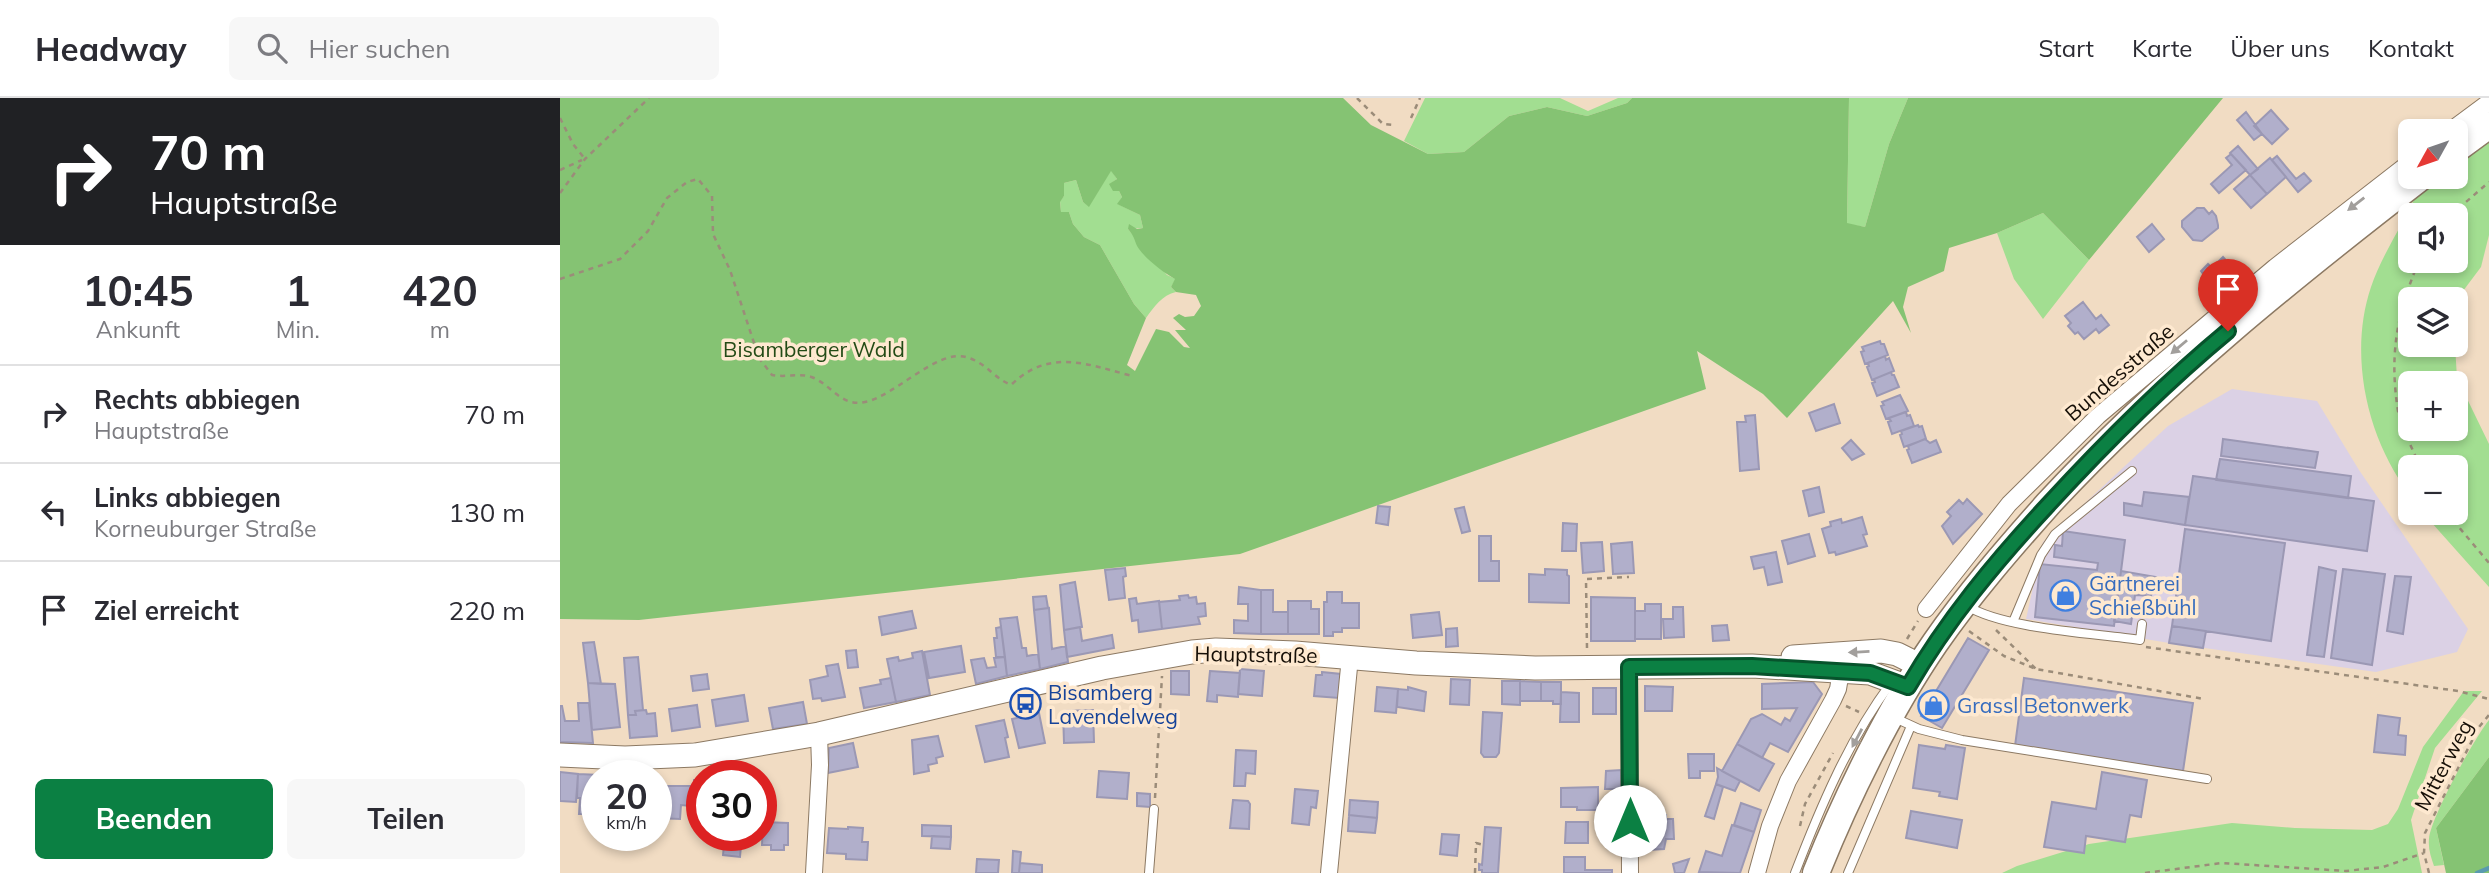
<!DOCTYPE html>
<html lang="de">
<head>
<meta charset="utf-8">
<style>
	body { margin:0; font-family:Mulish,sans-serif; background:#f7f7f7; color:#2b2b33; height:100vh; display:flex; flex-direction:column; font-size:26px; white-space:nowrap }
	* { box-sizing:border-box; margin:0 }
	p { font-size:23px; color:#7c7c81 }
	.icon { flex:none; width:38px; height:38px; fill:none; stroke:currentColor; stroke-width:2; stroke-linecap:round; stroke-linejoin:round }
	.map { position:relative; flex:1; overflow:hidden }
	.drawer { display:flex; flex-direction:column; background:#fff; width:560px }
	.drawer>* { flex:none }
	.top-card { background:#202124; color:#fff; overflow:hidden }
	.needle { width:46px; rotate:230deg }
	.tools { position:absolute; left:1838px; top:21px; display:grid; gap:14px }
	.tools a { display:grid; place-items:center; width:70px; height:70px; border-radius:10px; background:#fff; box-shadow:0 4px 10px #0003; font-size:35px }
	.speed { position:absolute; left:21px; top:662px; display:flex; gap:14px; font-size:35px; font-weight:700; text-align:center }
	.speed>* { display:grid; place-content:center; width:91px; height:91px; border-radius:50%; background:#fff; box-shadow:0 4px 10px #0003; line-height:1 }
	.speed small { font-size:18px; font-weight:400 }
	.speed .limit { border:10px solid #d22; background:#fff; color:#111 }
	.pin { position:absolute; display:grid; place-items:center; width:60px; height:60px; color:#fff; margin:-72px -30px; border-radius:50% 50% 50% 0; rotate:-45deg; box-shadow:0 0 7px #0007 }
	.pin .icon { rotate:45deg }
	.me { position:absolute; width:77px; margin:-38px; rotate:0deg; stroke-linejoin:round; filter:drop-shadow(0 0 5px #0008) }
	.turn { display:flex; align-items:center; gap:24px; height:147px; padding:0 35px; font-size:32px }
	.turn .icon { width:91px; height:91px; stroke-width:2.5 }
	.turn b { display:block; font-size:49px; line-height:60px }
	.eta { display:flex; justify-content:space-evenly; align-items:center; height:119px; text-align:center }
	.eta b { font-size:42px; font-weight:700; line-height:49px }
	.cta { display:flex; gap:14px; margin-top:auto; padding:14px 35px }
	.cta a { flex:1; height:80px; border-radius:10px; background:#0b8043; color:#fff; font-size:28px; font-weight:700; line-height:80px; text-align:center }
	.cta a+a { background:#f7f7f7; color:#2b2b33 }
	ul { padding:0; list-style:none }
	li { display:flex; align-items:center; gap:21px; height:98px; padding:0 35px; border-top:2px solid #e1e1e2 }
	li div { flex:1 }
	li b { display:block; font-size:26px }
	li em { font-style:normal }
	header { display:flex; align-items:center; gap:42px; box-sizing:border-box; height:98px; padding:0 35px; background:#fff; border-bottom:2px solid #e1e1e2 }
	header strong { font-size:33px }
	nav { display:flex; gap:38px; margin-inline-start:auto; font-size:24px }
	.search { width:490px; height:63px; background:#f7f7f7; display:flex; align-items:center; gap:18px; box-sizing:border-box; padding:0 24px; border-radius:10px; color:#7c7c81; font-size:26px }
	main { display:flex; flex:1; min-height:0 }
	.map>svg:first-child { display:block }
	.commercial { fill:#dbd1e5 }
	.green { fill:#a2de91; fill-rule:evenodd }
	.forest { fill:#85c373; fill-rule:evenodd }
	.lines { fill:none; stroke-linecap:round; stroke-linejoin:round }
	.stream { stroke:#5a9aaf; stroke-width:4.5 }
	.building { fill:#b1afcb; stroke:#9b98b4; stroke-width:2 }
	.service-casing { stroke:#8c7963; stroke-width:10 }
	.minor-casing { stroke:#8c7963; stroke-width:18 }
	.secondary-casing { stroke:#8c7963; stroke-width:25 }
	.primary-casing { stroke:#8c7963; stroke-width:29 }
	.path { stroke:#9b8c79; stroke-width:2.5; stroke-dasharray:5 5; stroke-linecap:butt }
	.service { stroke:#fff; stroke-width:8 }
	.minor { stroke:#fff; stroke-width:16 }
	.secondary { stroke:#fff; stroke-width:23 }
	.primary { stroke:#fff; stroke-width:26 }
	.oneway { fill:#a29f9c }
	.route-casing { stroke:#07532c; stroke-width:18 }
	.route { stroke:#0b8043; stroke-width:12 }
	.labels { text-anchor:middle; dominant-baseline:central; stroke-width:7; stroke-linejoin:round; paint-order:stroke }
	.park-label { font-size:21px; fill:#234b16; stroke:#fee9d0 }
	.street-label { font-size:21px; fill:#160f07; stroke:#fee9d0 }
	.shop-label { font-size:21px; fill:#366cbe; stroke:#fee9d0; text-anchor:start }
	.transit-label { font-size:21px; fill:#164399; stroke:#fee9d0; text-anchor:start }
</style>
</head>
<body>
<header>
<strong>Headway</strong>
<div class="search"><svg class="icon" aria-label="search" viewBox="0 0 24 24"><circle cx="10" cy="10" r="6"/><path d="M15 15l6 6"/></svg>Hier suchen</div>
<nav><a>Start</a><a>Karte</a><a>Über uns</a><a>Kontakt</a></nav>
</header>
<main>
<section class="drawer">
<div class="top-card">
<div class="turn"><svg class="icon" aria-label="right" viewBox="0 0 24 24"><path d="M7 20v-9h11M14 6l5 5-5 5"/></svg><div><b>70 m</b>Hauptstraße</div></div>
</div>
<div class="eta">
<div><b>10:45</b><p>Ankunft</p></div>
<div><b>1</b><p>Min.</p></div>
<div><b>420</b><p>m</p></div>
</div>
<ul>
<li><svg class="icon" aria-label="right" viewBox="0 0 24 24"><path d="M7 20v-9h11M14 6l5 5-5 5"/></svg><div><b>Rechts abbiegen</b><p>Hauptstraße</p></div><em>70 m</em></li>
<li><svg class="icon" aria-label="left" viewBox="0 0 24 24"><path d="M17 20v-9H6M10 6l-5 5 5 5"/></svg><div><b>Links abbiegen</b><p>Korneuburger Straße</p></div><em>130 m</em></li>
<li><svg class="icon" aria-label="arrive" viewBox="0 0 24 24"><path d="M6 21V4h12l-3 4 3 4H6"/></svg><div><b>Ziel erreicht</b></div><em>220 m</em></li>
</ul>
<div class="cta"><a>Beenden</a><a>Teilen</a></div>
</section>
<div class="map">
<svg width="1929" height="775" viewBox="0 0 1929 775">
	<rect width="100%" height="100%" fill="#f1dcc3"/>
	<path class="commercial" d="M1672 291 1757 303 1799 372 1908 531 1897 554 1816 574 1609 545 1466 521 1483 444 1608 328Z"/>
	<path class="green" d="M865 0H1000L1028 13 1058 0H1072L1067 5 1027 18 987 9 949 18 904 54 868 56 844 43Z
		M1289 0H1348L1329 46 1305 129 1287 126Z
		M1929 35V137L1921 169 1903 193 1895 223V201H1850V247H1895L1897 280 1929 346V489L1863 415H1895V369H1850V397C1807 341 1788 257 1811 189 1818 168 1830 147 1841 127 1846 116 1863 82 1874 79 1880 77 1889 79 1895 79V62ZM1850 117H1895V163H1850ZM1850 285H1895V331H1850Z
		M551 72 557 81 550 86 559 93 562 99 558 106 580 117 583 130 568 131 607 177 616 181 611 189 616 194C602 197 594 209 586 220L574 206 540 147 524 139 513 126 509 114H501L500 103 504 98V85L516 82 523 104 529 108Z
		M1483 115 1529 162 1483 221 1454 181 1437 135Z
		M1904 593H1922L1875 650 1851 722 1862 775H1442L1457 768 1529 746 1672 725 1735 730 1812 732 1828 726 1838 711 1863 649Z
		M1929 622V659L1876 730 1884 767 1874 768C1871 759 1868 751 1869 741 1870 721 1915 639 1929 622Z"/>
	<path class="forest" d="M0 0H783L811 27 868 56 904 54 949 18 987 9 1027 18 1067 5 1072 0H1289L1287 125 1305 129 1329 46 1348 0H1663L1529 162 1483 115 1437 135 1389 150 1384 173 1348 189 1343 209 1351 235 1333 203 1227 320 1203 296 1137 253 1146 291 680 456 79 522 0 521ZM551 73 557 81 549 86 553 93H559L562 99 557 106 580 117 583 130 577 131 569 126 568 131C576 140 574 144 579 151 587 162 604 175 615 181L611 189 616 194 636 197 641 208 634 218 625 219 619 216 613 220 626 232H615L630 250 624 249 609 234 596 231 575 273 567 267 586 220 574 206 540 147 524 139 513 126 509 114H501L500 104 504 98V85L516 82 523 104 529 109Z
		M1929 659V775H1886L1876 730Z"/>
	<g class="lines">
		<path class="stream" d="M1917 775 1929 770"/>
	</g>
	<path class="building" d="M1711 12 1728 31 1712 46 1694 28Z
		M1686 14 1702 36 1694 42 1677 22Z
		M1678 48 1698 71 1690 77 1670 55Z
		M1671 56 1686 72 1659 95 1651 86 1672 67 1666 60Z
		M1717 58 1736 81 1744 75 1751 83 1738 94 1712 62Z
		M1710 60 1726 79 1707 96 1690 77Z
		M1690 77 1707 96 1691 110 1674 91Z
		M1637 110H1644L1649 116 1652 113 1656 118 1658 127V130L1642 143 1633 142 1622 129V123Z
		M1592 126 1604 141 1589 154 1577 139Z
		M1663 159 1670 167 1651 186 1641 173 1648 166 1652 170Z
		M1523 204 1536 221 1541 217 1549 227 1539 235 1536 231 1524 241 1518 234 1515 236 1508 228 1511 225 1505 218Z
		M1320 243 1321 246H1324L1328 257 1305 266 1301 254 1304 253 1302 249Z
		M1325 258 1326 262 1329 260 1334 273 1312 282 1307 269 1309 268 1308 265Z
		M1331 274 1332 277H1334L1339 289 1317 298 1312 285 1315 284 1314 281Z
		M1340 297 1348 313 1326 321 1321 308 1324 307 1322 304Z
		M1274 306 1280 325 1256 333 1249 315Z
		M1346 314 1347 318 1350 317 1354 328 1332 336 1328 324 1331 323 1329 320Z
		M1195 317 1199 371 1180 373 1177 324H1186L1185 318Z
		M1358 327 1359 329 1362 328 1366 341 1344 349 1340 337 1342 336 1341 333Z
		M1365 341 1370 345 1376 342 1381 354 1352 365 1347 352 1349 351 1348 348Z
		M1663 341 1758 354 1755 370 1661 358Z
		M1291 342 1304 356 1292 362 1282 350Z
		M1660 361 1791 378 1788 400 1656 382Z
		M1633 378 1814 403 1807 453 1625 427Z
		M1259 389 1264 414 1249 418 1243 393Z
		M1584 394 1629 399 1625 427 1564 417V405L1582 408Z
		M1407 401 1422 416 1393 446 1382 428 1391 418 1387 414 1399 402 1403 406Z
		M818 408 830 409 828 427 816 425Z
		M904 409 910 433 902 435 895 411Z
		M1302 419 1307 436 1303 437 1307 448 1276 457 1275 454 1269 455 1262 431 1271 428 1270 424 1281 421 1282 425Z
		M1003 425 1017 426 1016 453H1002Z
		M1625 431 1725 445 1711 543 1612 528Z
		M1503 433 1565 442 1554 528 1475 519 1480 466 1537 472 1538 465 1494 459 1495 447 1502 448Z
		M1249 436 1255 458 1228 466 1222 443Z
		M919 438H931V463H939V483H919Z
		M1042 444 1044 473 1023 475 1021 445Z
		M1072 444 1074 475 1053 476 1051 446Z
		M1216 454 1222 484 1208 487 1204 469 1194 471 1191 459Z
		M1759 469 1776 473 1764 559 1747 557Z
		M565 470 566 478 563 479 565 500 549 502 545 472Z
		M985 471 1007 472V477L1009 478V505L969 504V476L985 477Z
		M1783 471 1825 476 1812 567 1771 560Z
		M1561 473 1596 479 1591 498 1575 497 1571 526 1554 523Z
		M1835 478 1851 479 1843 536 1827 533Z
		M515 484 522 529 504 532 500 487Z
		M679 489 701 492V536L674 535V522L688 523V506H678Z
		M701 492H713V514H728V536H701Z
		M767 494H782V505H799V530H782V534H773V538H764V504H767Z
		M628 497 629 500 636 499 637 506 645 505 646 518 638 519 640 526 602 531 599 504 620 502 619 498Z
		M486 498 488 510 474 512 473 499Z
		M1031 499 1075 500V543H1031Z
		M576 500 577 506 599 503 602 531 579 534 578 522 572 523 569 501Z
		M728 503H751V511H759V536H728Z
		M1085 506H1101V541H1075V513H1085Z
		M1113 509H1123L1124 539 1104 540 1103 521H1113Z
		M489 510 492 551 506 548 508 564 480 571 474 512Z
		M352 513 356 530 322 537 319 519Z
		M879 514 882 537 853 540 851 517Z
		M457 519 462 550H466L467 558 478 556 480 571 447 578 440 521Z
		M1167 527 1169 542 1153 543 1152 528Z
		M1612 528 1646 533 1643 550 1609 545Z
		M441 529 445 559H436L434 540H437L436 530Z
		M520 529 522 543 552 537 554 550 507 559 504 532Z
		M897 530 898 548 886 549V531Z
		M1408 540 1429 552 1382 630 1361 618Z
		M34 544 41 586 28 585 23 545Z
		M401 548 405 574 369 580 364 554Z
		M296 552 298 569 288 570 286 553Z
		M362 553 370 597 336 604 327 561 338 559 339 563 353 560 352 555Z
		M78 559 83 612 75 613 76 617H68L64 560Z
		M445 559 447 578 416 586 411 562 424 560 427 570 436 569 434 560Z
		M278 566 285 599 262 603 261 600 253 601 250 582 268 578 266 568Z
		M680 571 704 573 702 598 678 596Z
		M611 573H629V597L611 596Z
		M650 573 680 575 678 599 657 597V604L647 603Z
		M762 574 781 576 779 600 754 598 756 577H762Z
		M147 576 149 591 133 593 131 578Z
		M331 580 336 604 304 610 300 590 321 586 320 582Z
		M1464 580 1633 605 1623 673 1455 648Z
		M891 581 910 582 909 607 890 606Z
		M942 583H960V607L942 606Z
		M960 583 981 584V603H960Z
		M981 584H1001V606H993V603H981Z
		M1253 584 1262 596 1228 654 1210 645 1202 660 1177 646 1191 621 1202 616 1221 627 1225 620 1230 623 1237 610 1202 611V586Z
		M28 585 55 586 60 629 32 632Z
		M1085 588 1113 589 1112 613H1085Z
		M817 589 838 591 836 615 815 613Z
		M848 589 866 594 864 613 837 609 838 591 848 592Z
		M1033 590H1056V616H1033Z
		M1001 594 1019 595V624H1000Z
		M184 597 188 623 156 628 152 602Z
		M243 604 247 626 213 631 209 610Z
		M18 605H29L33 645 0 644V608H2L5 623H19Z
		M137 607 140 629 112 633 109 611Z
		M86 612 87 616 95 615 97 638 70 640 68 617H76L75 613Z
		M533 612 534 644 504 645 503 613Z
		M923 614 942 615 939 655 936 659H924L921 655Z
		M479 615 485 645 459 650 452 621Z
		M1818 617 1840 620 1838 637 1846 638 1845 657 1814 654Z
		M444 622 448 639 445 640 449 659 425 664 416 628Z
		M378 638 383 658 376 660 377 665 368 667 369 673 354 676 352 642Z
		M293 645 298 669 268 675 269 650Z
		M1177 646 1214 666 1199 693 1162 673Z
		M1359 647 1385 651 1386 647 1405 650 1397 701 1379 698 1380 694 1353 690Z
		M676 652 696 653 695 676 686 675 685 688H674Z
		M1128 656H1154V673H1140V680H1129Z
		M1157 670 1180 683 1175 693 1156 686 1158 679Z
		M1061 672V691H1045L1046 673Z
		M539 673 569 675 567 701 537 699Z
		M0 674 18 676 16 704 0 703Z
		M1542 674 1587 682 1581 719 1570 717 1565 744 1526 738 1524 755 1484 749 1492 704 1536 711Z
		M18 676 41 677H37L35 716H19L20 700H17Z
		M134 682H142V701H134Z
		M1156 686 1163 689 1154 721 1145 718Z
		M98 688H130V708L121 707 120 721 96 720Z
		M1038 689V712H1017V709H1001V690Z
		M735 691 758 693 756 710 751 709 749 727 732 725Z
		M577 695 590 696V709L577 708Z
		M673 702 688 703 690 706 689 731 670 730Z
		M790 702 818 704 817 720 789 717Z
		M1181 705 1201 712 1194 734 1174 727Z
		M1351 713 1402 722 1397 750 1346 740Z
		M789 717 817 720 815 735 788 733Z
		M1106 717V721H1113L1114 741H1106L1104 751 1088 752 1086 718Z
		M203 724 228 725V747H224V752H211V747H202Z
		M1006 724H1028V745H1005Z
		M362 727 391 728V739L362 738Z
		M1172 727 1194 734 1180 775 1139 774 1146 753 1162 758Z
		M288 729 303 730 302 744H308L307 762 286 761V756L267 755 269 730 288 731Z
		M925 729 941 730 938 775H922V772H919V766L922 767Z
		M882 736 899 737 897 758 880 756Z
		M165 737H182L180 759 163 757Z
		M372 738 391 739 390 751 371 750Z
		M453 753 461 754 459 775H452Z
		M1004 759H1025V772H1052V775H1004Z
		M417 761 439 762 438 775H416Z
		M1129 761 1124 775H1115L1113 766Z
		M460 765 482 767V775H459Z"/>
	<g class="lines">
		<defs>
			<path id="service" d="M1407 508C1445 531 1533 535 1580 542L1582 526
				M1453 524 1481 457 1495 436 1572 373
				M1335 620 1359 631 1402 642 1647 681
				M589 775 594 711
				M1235 775C1260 710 1289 641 1331 585
				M1288 775 1351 628"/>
			<path id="minor" d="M1890 33 1929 4
				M1366 511 1449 406 1538 318 1715 169 1850 64
				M1069 569 1070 775
				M254 775 260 667 259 636
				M769 775 790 559
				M1197 775 1210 728 1228 683 1273 602 1278 591 1281 573"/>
			<path id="secondary" d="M1233 559 1321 553 1337 556 1361 568
				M0 657 65 660 135 657 259 636 542 570 632 554 656 552 735 555 856 565 975 570 1192 568 1310 575 1348 589"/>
			<path id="primary" d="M1895 52 1929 27
				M1256 775C1286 700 1329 612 1375 545 1409 496 1448 451 1488 406 1602 283 1729 181 1861 79"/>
		</defs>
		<use href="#service" class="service-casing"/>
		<use href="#minor" class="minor-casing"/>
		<use href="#secondary" class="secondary-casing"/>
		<use href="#primary" class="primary-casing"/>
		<path class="path" d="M797 0 823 26 834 27
			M0 20 13 46 25 61
			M851 20 860 0
			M0 72 22 62
			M0 95 25 61 89 0
			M1891 117 1929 84
			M1859 163C1837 215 1829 256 1838 313 1842 332 1853 351 1860 369
			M0 181 60 161 88 133 107 100 127 84 138 81 152 98 153 136 170 172 199 260 212 277C227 280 241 274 254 280 273 289 282 309 305 304 335 298 377 251 406 259 425 264 434 280 451 287 489 250 527 266 572 278
			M1887 415 1929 465
			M1436 532 1476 571
			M1409 533 1444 558 1476 571 1644 601
			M1347 541 1358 523
			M1586 549 1898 593 1929 601
			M1027 550 1026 481 1069 479
			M1286 608 1299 614
			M595 700 602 578
			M1240 728 1245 706 1273 655
			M915 775 916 745 924 747
			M1585 775 1662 765 1786 773 1823 769 1864 755
			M1869 775 1864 755 1865 735 1919 629 1929 617"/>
		<use href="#service" class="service"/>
		<use href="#minor" class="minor"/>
		<use href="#secondary" class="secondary"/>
		<use href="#primary" class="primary"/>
	</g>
	<defs><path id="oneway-solid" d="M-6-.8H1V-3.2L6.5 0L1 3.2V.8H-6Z" transform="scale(1.75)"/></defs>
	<g class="oneway">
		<use href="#oneway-solid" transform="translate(1796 106) rotate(142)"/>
		<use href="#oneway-solid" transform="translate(1619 249) rotate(140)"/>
		<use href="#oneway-solid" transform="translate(1299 554) rotate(177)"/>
		<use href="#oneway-solid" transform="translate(1297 640) rotate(118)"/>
	</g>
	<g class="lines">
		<defs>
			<path id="route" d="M1070 723 1069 569 1192 568 1310 575 1348 589C1387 522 1435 464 1488 407 1544 346 1604 286 1668 233"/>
		</defs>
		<use href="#route" class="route-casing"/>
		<use href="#route" class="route"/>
	</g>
	<defs>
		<symbol id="shop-ring" viewBox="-11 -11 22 22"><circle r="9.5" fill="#fee9d0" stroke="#3f7fe0" stroke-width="1.5"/><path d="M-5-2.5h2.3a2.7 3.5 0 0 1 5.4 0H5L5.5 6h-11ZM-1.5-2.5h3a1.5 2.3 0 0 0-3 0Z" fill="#3f7fe0"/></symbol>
		<symbol id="bus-ring" viewBox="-11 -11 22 22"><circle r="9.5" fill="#fee9d0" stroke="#1a4fb4" stroke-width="1.5"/><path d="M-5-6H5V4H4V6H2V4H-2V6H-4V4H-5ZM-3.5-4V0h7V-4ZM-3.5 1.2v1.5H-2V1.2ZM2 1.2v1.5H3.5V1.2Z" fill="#1a4fb4"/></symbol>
	</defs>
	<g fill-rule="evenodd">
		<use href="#shop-ring" x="1488" y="480" width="35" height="35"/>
		<use href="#bus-ring" x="448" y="588" width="35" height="35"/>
		<use href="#shop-ring" x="1356" y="590" width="35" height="35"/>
	</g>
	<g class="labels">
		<g class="park-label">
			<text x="254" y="251">Bisamberger Wald</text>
		</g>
		<g class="street-label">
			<text transform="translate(1559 274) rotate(-41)">Bundesstraße</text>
			<text transform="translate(696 556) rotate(1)">Hauptstraße</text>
			<text transform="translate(1883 667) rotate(-62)">Mitterweg</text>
		</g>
		<g class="shop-label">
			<text x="1529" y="485">Gärtnerei<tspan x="1529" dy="24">Schießbühl</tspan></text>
			<text x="1397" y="607">Grassl Betonwerk</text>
		</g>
		<g class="transit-label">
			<text x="488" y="594">Bisamberg<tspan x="488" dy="24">Lavendelweg</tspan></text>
		</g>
	</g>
</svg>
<div class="tools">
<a><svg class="needle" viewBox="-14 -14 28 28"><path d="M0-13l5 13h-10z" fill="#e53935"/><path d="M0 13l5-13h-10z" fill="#7c7c81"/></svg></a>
<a><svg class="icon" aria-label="sound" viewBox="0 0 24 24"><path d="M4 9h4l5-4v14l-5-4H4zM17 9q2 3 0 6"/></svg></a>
<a><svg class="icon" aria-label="layers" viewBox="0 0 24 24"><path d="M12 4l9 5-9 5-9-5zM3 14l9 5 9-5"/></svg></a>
<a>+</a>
<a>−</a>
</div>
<div class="speed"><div>20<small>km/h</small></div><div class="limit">30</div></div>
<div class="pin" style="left:1668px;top:233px;background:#d93025"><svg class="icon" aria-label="arrive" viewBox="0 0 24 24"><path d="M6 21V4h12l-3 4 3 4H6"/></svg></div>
<svg class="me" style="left:1070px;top:723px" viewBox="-20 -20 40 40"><circle r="19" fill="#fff"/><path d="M0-13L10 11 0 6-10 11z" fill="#0b8043"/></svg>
</div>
</main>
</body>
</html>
